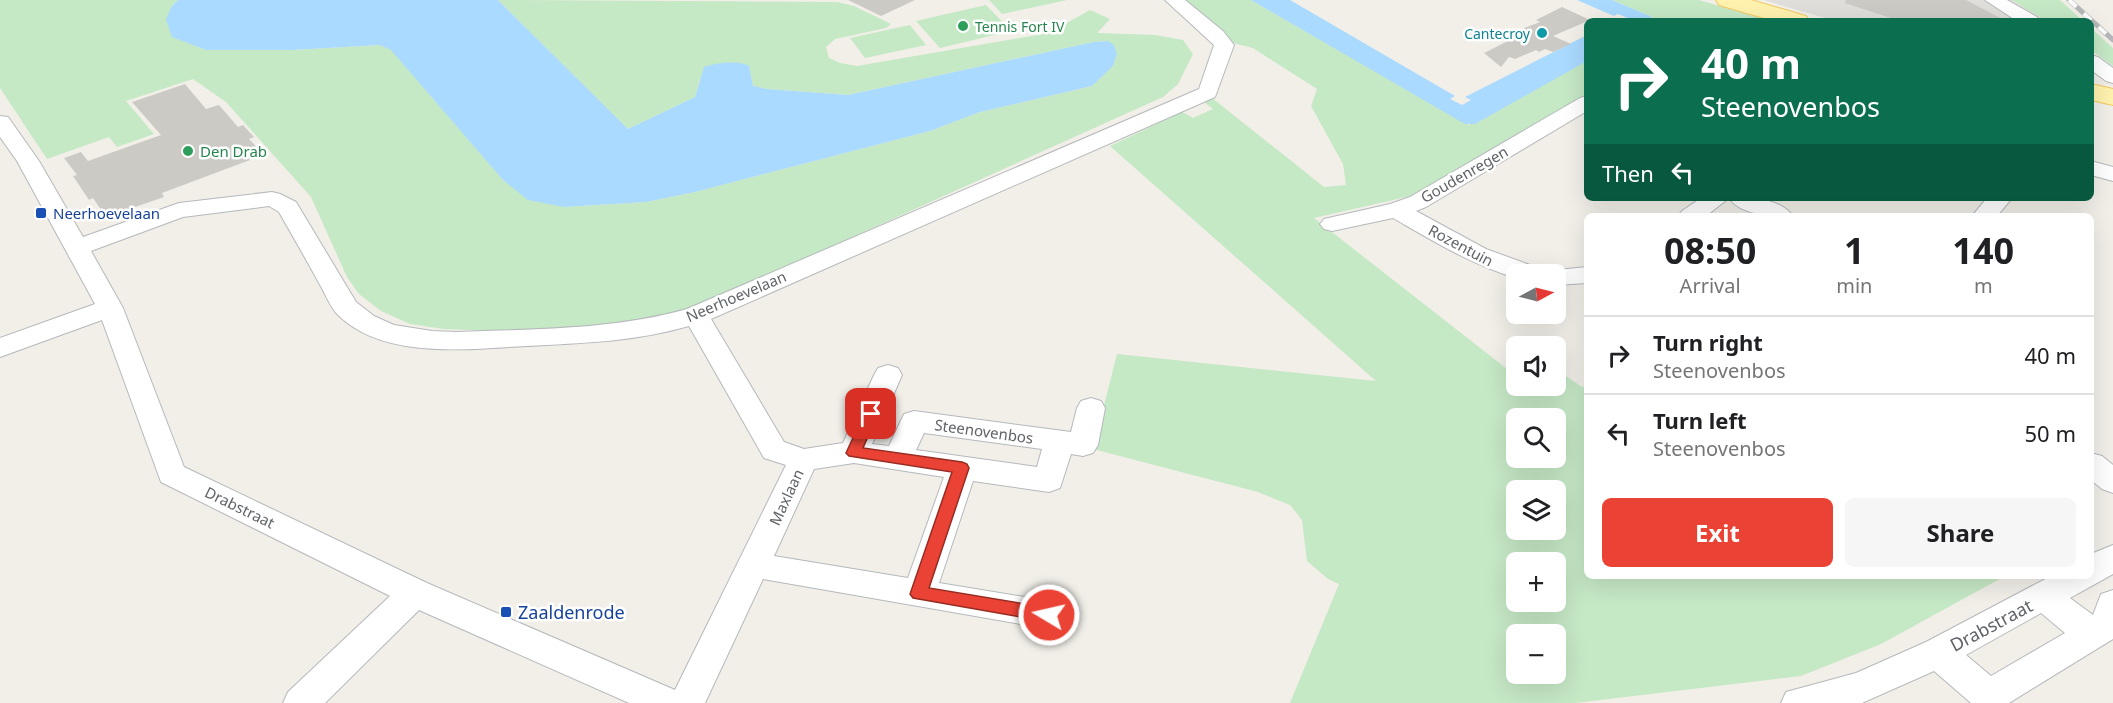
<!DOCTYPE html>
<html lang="en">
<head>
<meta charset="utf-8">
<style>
	body { margin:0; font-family:"Noto Sans",sans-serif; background:#f6f6f6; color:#202124; height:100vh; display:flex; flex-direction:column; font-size:22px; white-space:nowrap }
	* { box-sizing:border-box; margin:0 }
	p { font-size:20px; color:#757577 }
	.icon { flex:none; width:33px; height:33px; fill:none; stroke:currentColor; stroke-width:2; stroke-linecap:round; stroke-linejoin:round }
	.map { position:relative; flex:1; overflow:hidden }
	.side { position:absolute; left:1584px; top:213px; width:510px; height:366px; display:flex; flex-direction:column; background:#fff; border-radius:9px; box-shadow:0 6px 24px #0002 }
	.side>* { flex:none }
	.banner { position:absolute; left:1584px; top:18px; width:510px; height:183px; border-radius:9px; box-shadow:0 6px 24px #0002; background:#0b6e4f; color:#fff; overflow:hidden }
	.needle { width:39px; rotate:83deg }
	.tools { position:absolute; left:1506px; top:264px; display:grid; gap:12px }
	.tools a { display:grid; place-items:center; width:60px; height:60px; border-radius:9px; background:#fff; box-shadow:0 6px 24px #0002; font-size:30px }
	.pin { position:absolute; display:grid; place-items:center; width:51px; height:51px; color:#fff; margin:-26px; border-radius:12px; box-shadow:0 3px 9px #0006 }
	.me { position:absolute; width:66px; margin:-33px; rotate:279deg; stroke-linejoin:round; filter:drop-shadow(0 0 4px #0008) }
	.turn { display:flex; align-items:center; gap:21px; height:126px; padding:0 18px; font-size:27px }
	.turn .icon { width:78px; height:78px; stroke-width:2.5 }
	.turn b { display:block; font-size:42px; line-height:51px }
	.then { display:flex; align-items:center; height:57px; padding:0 18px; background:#0003; gap:12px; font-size:22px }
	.eta { display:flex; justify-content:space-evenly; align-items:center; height:102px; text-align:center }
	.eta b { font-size:36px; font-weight:700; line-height:42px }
	.action { display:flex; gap:12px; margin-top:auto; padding:12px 18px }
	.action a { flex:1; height:69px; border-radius:9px; background:#ea4335; color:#fff; font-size:24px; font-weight:700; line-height:69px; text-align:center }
	.action a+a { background:#f6f6f6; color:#202124 }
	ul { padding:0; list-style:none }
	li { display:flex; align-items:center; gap:18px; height:78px; padding:0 18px; border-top:2px solid #e0e0e0 }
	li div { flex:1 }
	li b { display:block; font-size:22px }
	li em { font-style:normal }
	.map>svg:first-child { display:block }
	.industrial { fill:#e0deda }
	.green { fill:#c5e8c5; fill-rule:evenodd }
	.water { fill:#aadaff }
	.building { fill:#cccac5 }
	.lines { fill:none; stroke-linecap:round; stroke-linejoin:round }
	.minor-casing { stroke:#b5b8bc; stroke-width:2 }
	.major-casing { stroke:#f2c960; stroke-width:2 }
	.minor { fill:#fff; fill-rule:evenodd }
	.major { fill:#fff2af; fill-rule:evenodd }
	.rail-casing { stroke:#b6b7b8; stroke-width:5 }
	.rail { stroke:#fff; stroke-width:4; stroke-dasharray:10; stroke-linecap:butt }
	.route { fill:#ea4335; stroke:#982c22; stroke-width:1.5 }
	.leisure-dot { fill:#2e9e5b; stroke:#fff; stroke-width:2 }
	.culture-dot { fill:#0f9aa8; stroke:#fff; stroke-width:2 }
	.transit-dot { fill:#1a4fb4; stroke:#fff; stroke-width:2 }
	.labels { text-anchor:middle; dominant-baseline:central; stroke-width:5; stroke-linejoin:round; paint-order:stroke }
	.far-leisure-label { font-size:14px; fill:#27864d; stroke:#fff; text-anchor:start }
	.far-culture-label { font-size:14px; fill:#0d838f; stroke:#fff; text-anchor:end }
	.leisure-label { font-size:15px; fill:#27864d; stroke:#fff; text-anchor:start }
	.street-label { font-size:15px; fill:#5f6368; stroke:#fff }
	.transit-label { font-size:15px; fill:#164399; stroke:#fff; text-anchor:start }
	.near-transit-label { font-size:18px; fill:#164399; stroke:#fff; text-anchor:start }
	.near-street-label { font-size:18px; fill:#5f6368; stroke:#fff }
</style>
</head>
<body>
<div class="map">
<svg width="2113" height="703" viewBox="0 0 2113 703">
	<rect width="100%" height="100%" fill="#f1efe8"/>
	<path class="industrial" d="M1764 0H2012L2046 21H1835Z"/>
	<path class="green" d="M0 0H178L172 6V36L206 50H292L380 45 392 50 503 180 564 207 646 202 695 192 930 131 980 112 1092 86 1113 66 1117 54 1108 41 1094 42 848 95 767 89 753 86 749 67 738 63 713 65 700 79 695 97 628 129 498 0 837 2 854 6 891 24 886 28 835 39 826 47 829 58 840 63 857 66 1049 33 1090 10 1110 19 1097 33 1155 35 1183 40 1193 54 1178 84 1163 97 682 314 618 326 490 331 444 329 410 324 381 311 359 294 347 277 311 197 226 102 193 79 126 101 154 134 117 147 109 137 47 159 0 88Z
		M989 0H1067L1002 14Z
		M1180 0H1251L1469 125 1587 61V95L1415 195 1314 218 1516 376V386H1556L1557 370 1582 387 1587 386V576H2005L1881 644 1801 676 1575 703H1290L1339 584 1328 579 1307 561 1302 520 1290 505 1258 492 1093 449 1117 354 1376 381 1110 146 1182 112 1193 118 1213 109 1204 102 1212 98 1324 187 1346 185 1343 164 1311 106 1317 89 1253 48 1233 43ZM1516 418H1556V458H1516ZM1516 490H1556V530H1516ZM1516 562H1556V602H1516ZM1516 634H1556V674H1516Z
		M1612 0H1699L1770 21H1656L1650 16Z
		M2012 0H2060L2083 21H2046Z
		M986 5 1011 31 940 48 916 21Z
		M910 25 926 45 865 58 850 38Z
		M2091 28 2113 48V66L2091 50Z"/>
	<path class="water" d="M178 0H498L628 129 695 97 704 67C717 63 737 60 749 66L753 86 767 89 848 95 1094 42 1108 41 1114 45 1117 54 1113 66 1092 86 980 112 930 131 695 192 646 202 564 207 528 200 503 180 391 50 380 45 292 50H206L172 37 166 19 172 6Z
		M1251 0H1290L1455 96 1450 99 1462 105 1471 100 1465 97 1587 35V61L1475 124H1465Z
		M1577 0H1612L1650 16 1656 21H1627L1630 19 1618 14 1614 16Z"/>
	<path class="building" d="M848 0H915L881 16Z
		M1846 0H1966L2006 21H1900L1845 3Z
		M1562 7 1590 20 1553 36 1571 44 1553 52 1545 49 1539 52 1536 50 1515 59 1509 57 1501 67 1484 53 1526 32 1524 28 1540 22 1536 20Z
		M185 84 206 109 219 105 238 127 243 125 254 137 249 139 262 153 248 158 250 160 162 193 164 197 106 217 93 198 89 200 73 176 77 175 64 158 81 152 88 161 161 135 132 102Z"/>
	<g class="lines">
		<defs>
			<path id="minor" d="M1165 0H1185L1223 31 1234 45 1215 97 711 319 784 442 804 449 843 443 874 375 878 368 888 365 898 368 902 375 872 444 889 446 904 414 914 411 1071 432 1077 408 1081 401 1091 398 1101 401 1105 408 1098 445 1093 453 1083 456 1071 454 1060 488 1049 492 973 481 939 583 1049 601 1061 605 1066 615 1061 625 1049 629 763 579 705 703H629L419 610 325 703H283L288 692 390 596 161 482 102 320 0 357V338L95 304 17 161 0 137V116L8 117 39 161 83 237 179 203 272 192 280 194 296 202 356 302 374 316 394 325 432 331 457 332C534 329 612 330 687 309L1199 89 1214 45ZM269 206 279 212C292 235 306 259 319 283 325 293 330 307 338 315 384 360 468 349 526 346 584 343 633 342 689 326L764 458 786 465 675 690 427 583 184 467 123 308 91 251 183 217ZM924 433 1042 449 1037 467 916 450ZM854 463 944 477 908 578 774 556 814 469Z
				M1985 0H2007L2037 17 2039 21H2017Z
				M2091 55 2098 57 2113 68V83L2106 81 2091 70Z
				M1587 96V111L1426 207 1416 211 1486 249 1538 268 1541 274H1516V278C1472 265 1433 241 1393 218L1332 231 1324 229 1320 224 1324 219 1390 204 1410 197 1580 98Z
				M2091 161 2113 167V181L2091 175Z
				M1701 198C1727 198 1776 192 1793 216 1773 216 1741 216 1729 198L1706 216H1678L1682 211Z
				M1987 198H2012L1997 216H1972Z
				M1587 267V283L1556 285V274H1545L1547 271Z
				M2091 453 2102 456 2113 465V493L2102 489 2091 480Z
				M2113 545V574L2070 598 2093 615 2101 594 2113 590V639L2009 703H1971L1934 671 1862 703H1781L1786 692 1856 673 1926 642 2051 576H2091V554ZM2041 613 2065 633 1991 676 1966 655Z"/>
			<path id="major" d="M1716 0H1751L1806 16 1809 21H1774L1719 5Z
				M2091 84 2113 89V105L2091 100Z"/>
		</defs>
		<use href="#minor" class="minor-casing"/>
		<use href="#major" class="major-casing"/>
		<use href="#minor" class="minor"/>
		<use href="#major" class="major"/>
		<defs>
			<path id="rail" d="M2069 0 2113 40"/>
		</defs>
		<use href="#rail" class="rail-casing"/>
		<use href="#rail" class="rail"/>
	</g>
	<path class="route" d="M871 408 878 414 863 448 962 462 967 464 969 468 929 588 1049 608 1055 610 1058 615 1055 620 1049 622 913 598 910 594 952 472 849 456 846 453 864 414Z"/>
	<g class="leisure-dot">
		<circle cx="963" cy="26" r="6"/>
		<circle cx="188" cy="151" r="6"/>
	</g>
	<circle class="culture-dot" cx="1542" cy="33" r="6"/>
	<g class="transit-dot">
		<rect x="35" y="207" width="12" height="12" rx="3"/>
		<rect x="500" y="606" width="12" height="12" rx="3"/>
	</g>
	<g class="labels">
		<g class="far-leisure-label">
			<text x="975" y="26">Tennis Fort IV</text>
		</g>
		<g class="far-culture-label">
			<text x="1530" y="33">Cantecroy</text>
		</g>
		<g class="leisure-label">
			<text x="200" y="151">Den Drab</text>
		</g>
		<g class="street-label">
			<text transform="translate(1464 174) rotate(-30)">Goudenregen</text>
			<text transform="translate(1461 245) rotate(28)">Rozentuin</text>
			<text transform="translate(736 296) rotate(-23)">Neerhoevelaan</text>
			<text transform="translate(984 431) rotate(8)">Steenovenbos</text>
			<text transform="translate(786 497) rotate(-65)">Maxlaan</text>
			<text transform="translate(240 507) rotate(26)">Drabstraat</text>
		</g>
		<g class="transit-label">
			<text x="53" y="213">Neerhoevelaan</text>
		</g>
		<g class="near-transit-label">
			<text x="518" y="612">Zaaldenrode</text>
		</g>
		<g class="near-street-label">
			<text transform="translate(1991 625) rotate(-28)">Drabstraat</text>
		</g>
	</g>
</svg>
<div class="tools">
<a><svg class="needle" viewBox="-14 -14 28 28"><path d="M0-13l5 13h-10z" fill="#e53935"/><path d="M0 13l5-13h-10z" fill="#757577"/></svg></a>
<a><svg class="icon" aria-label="sound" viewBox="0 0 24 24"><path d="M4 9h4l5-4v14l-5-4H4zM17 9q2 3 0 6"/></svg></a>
<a><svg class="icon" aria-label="search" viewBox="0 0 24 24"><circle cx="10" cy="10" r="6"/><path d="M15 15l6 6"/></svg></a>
<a><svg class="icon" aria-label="layers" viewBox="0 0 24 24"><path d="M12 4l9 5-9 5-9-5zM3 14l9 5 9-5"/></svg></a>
<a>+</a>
<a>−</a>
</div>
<div class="pin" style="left:871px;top:414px;background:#d93025"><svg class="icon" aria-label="arrive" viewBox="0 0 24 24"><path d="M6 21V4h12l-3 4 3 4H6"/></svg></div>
<svg class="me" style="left:1049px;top:615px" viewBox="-20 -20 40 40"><circle r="17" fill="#ea4335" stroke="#fff" stroke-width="3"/><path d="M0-11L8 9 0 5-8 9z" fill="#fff"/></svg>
<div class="banner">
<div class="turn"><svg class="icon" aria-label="right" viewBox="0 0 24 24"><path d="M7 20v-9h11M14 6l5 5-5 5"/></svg><div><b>40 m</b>Steenovenbos</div></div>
<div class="then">Then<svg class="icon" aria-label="left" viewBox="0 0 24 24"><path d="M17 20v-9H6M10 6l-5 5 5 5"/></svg></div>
</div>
<section class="side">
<div class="eta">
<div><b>08:50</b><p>Arrival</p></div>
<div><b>1</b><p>min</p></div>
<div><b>140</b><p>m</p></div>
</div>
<ul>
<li><svg class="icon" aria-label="right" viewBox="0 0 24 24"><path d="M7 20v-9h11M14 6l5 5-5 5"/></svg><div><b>Turn right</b><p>Steenovenbos</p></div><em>40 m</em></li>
<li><svg class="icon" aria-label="left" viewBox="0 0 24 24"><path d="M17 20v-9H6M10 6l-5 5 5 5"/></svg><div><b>Turn left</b><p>Steenovenbos</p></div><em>50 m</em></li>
</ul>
<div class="action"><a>Exit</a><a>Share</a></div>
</section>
</div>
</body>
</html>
